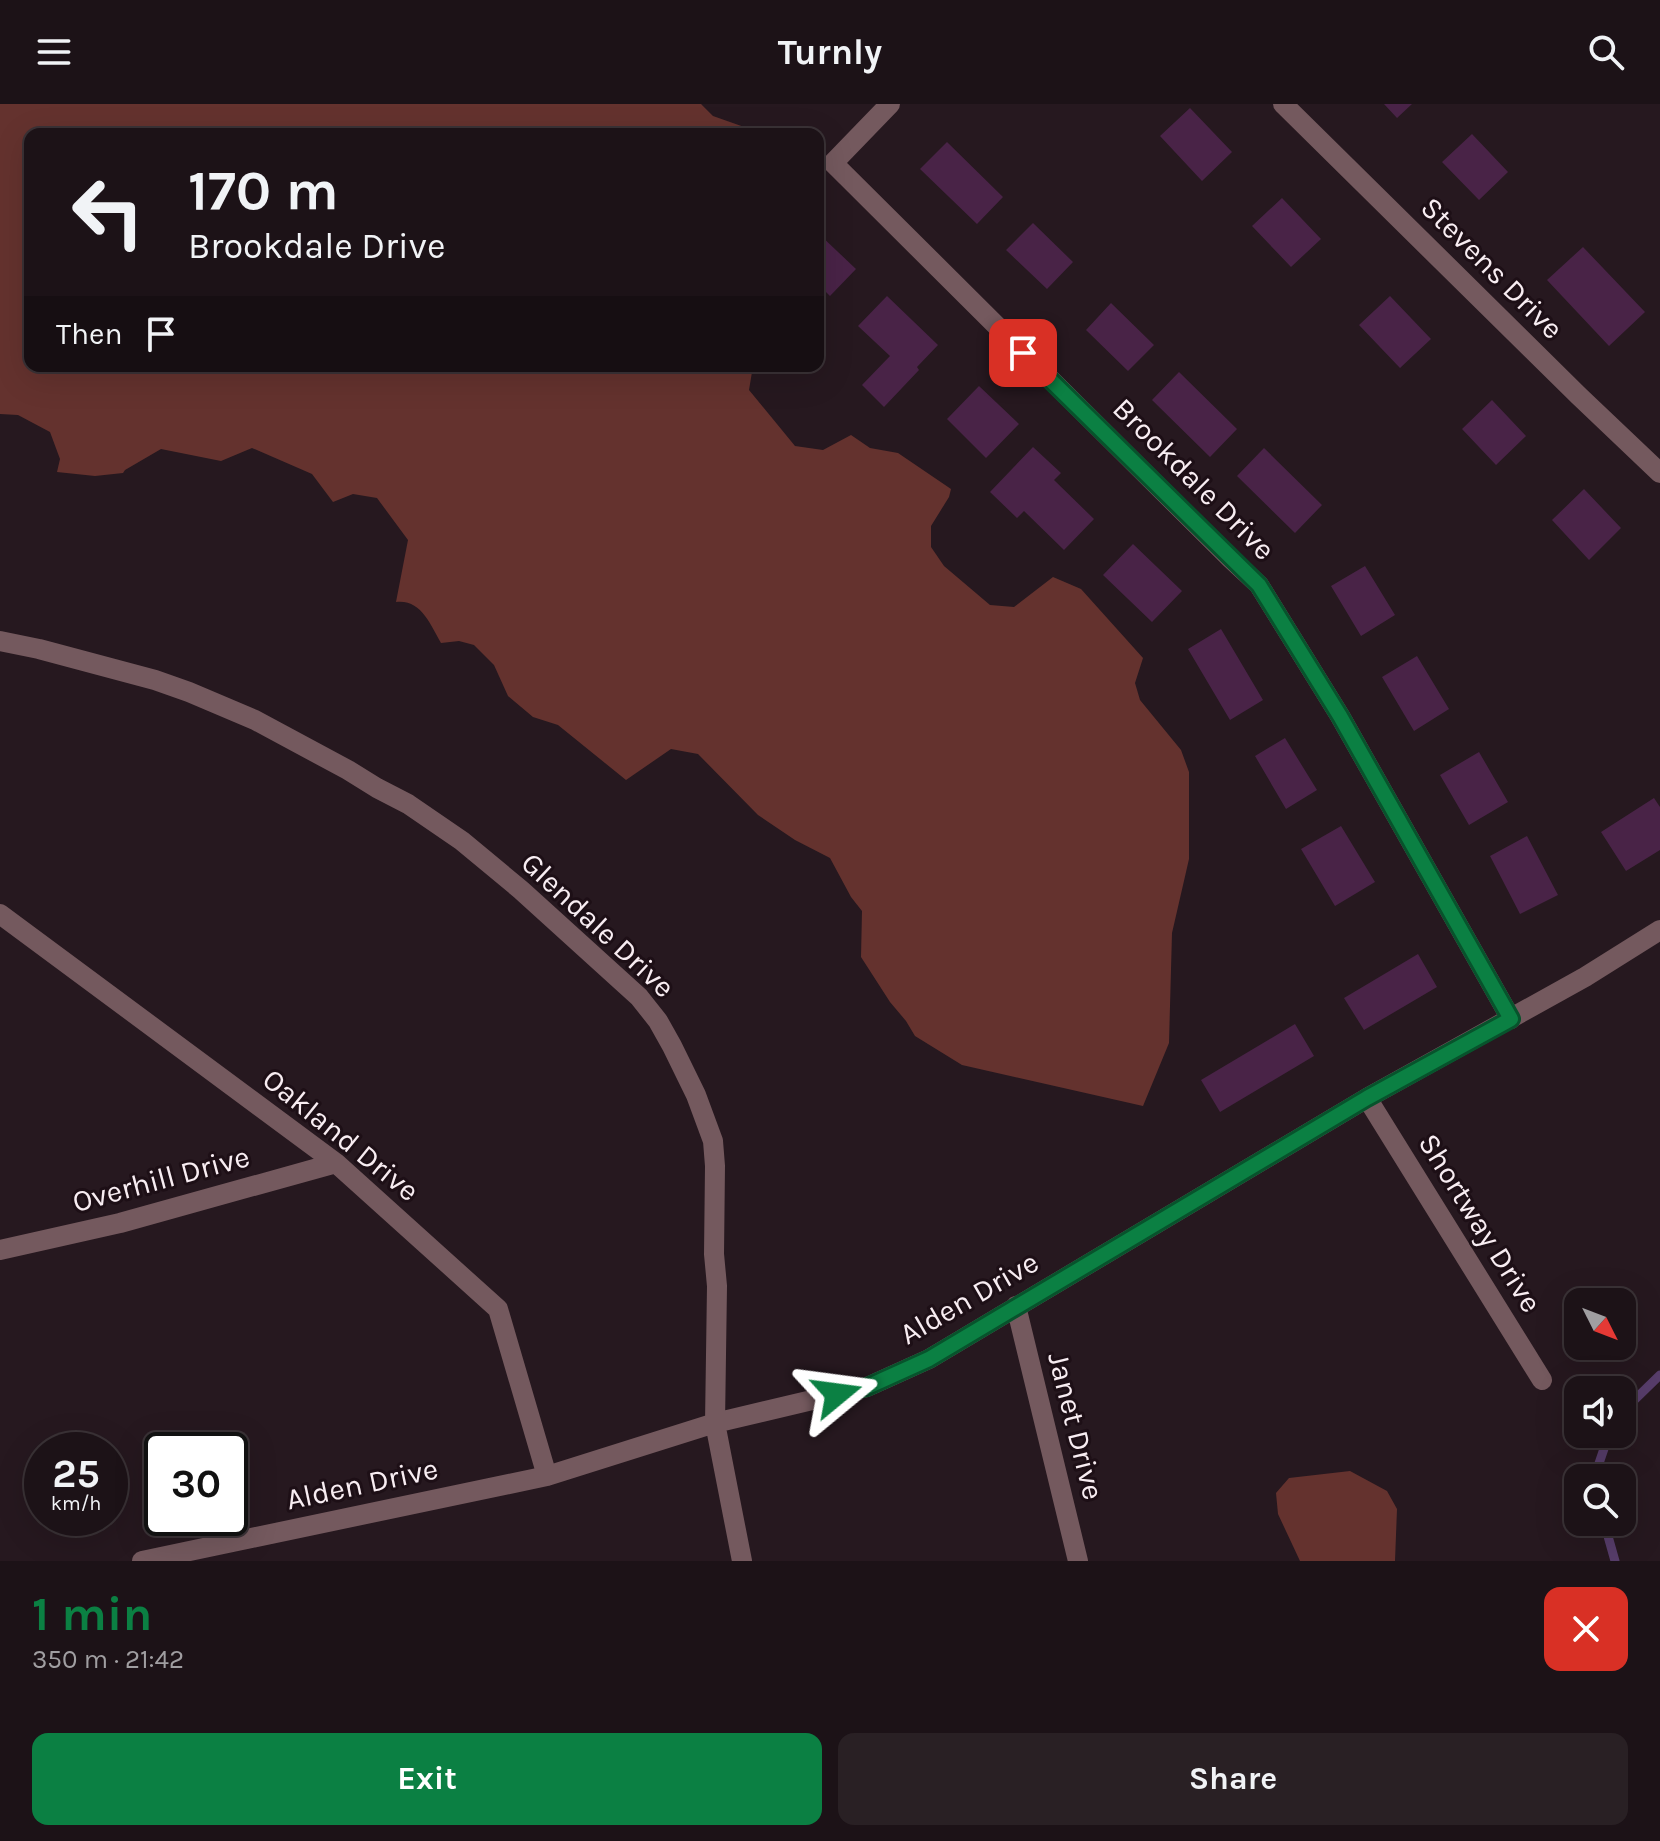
<!DOCTYPE html>
<html lang="en">
<head>
<meta charset="utf-8">
<style>
	body { margin:0; font-family:Karla,sans-serif; background:#292024; color:#f1f3f6; height:100vh; display:flex; flex-direction:column; font-size:30px; white-space:nowrap }
	* { box-sizing:border-box; margin:0 }
	p { font-size:26px; color:#a09ea1 }
	.icon { flex:none; width:44px; height:44px; fill:none; stroke:currentColor; stroke-width:2; stroke-linecap:round; stroke-linejoin:round }
	.map { position:relative; height:1457px; overflow:hidden }
	.side { display:flex; flex-direction:column; background:#1c1217; flex:1 }
	.side>* { flex:none }
	.banner { position:absolute; left:24px; top:24px; width:800px; height:244px; border-radius:16px; box-shadow:0 8px 32px #0002,0 0 0 2px #3a3236; background:#1c1217; color:#f1f3f6; overflow:hidden }
	.needle { width:52px; rotate:132deg }
	.controls { position:absolute; left:1564px; top:1184px; display:grid; gap:16px }
	.controls a { display:grid; place-items:center; width:72px; height:72px; border-radius:16px; background:#1c1217; box-shadow:0 8px 32px #0002,0 0 0 2px #3a3236; font-size:40px }
	.speed { position:absolute; left:24px; top:1328px; display:flex; gap:16px; font-size:40px; font-weight:700; text-align:center }
	.speed>* { display:grid; place-content:center; width:104px; height:104px; border-radius:50%; background:#1c1217; box-shadow:0 8px 32px #0002,0 0 0 2px #3a3236; line-height:1 }
	.speed small { font-size:20px; font-weight:400 }
	.speed .limit { border:4px solid #111; border-radius:12px; background:#fff; color:#111 }
	.pin { position:absolute; display:grid; place-items:center; width:68px; height:68px; color:#fff; margin:-34px; border-radius:16px; box-shadow:0 4px 12px #0006 }
	.me { position:absolute; width:88px; margin:-44px; rotate:74deg; stroke-linejoin:round; filter:drop-shadow(0 0 6px #0008) }
	.turn { display:flex; align-items:center; gap:28px; height:168px; padding:0 32px; font-size:36px }
	.turn .icon { width:104px; height:104px; stroke-width:2.5 }
	.turn b { display:block; font-size:56px; line-height:68px }
	.then { display:flex; align-items:center; height:76px; padding:0 32px; background:#0003; gap:16px; font-size:30px }
	.round { display:grid; place-items:center; flex:none; width:84px; height:84px; border-radius:16px; background:#292024 }
	.headline { display:flex; align-items:center; justify-content:space-between; height:136px; padding:0 32px }
	h1 { font-size:48px; font-weight:700; line-height:60px; color:#0b8043 }
	.cta { display:flex; gap:16px; margin-top:auto; padding:16px 32px }
	.cta a { flex:1; height:92px; border-radius:16px; background:#0b8043; color:#fff; font-size:32px; font-weight:700; line-height:92px; text-align:center }
	.cta a+a { background:#292024; color:#f1f3f6 }
	header { display:flex; justify-content:space-between; align-items:center; height:104px; padding:0 32px; background:#1c1217; font-size:36px; font-weight:700 }
	.map>svg:first-child { display:block }
	.green { fill:#64322e }
	.lines { fill:none; stroke-linecap:round; stroke-linejoin:round }
	.stream { stroke:#573d6a; stroke-width:9 }
	.building { fill:#492347 }
	.minor { stroke:#74595e; stroke-width:20 }
	.route-casing { stroke:#07532c; stroke-width:20 }
	.route { stroke:#0b8043; stroke-width:14 }
	.labels { text-anchor:middle; dominant-baseline:central; stroke-width:6; stroke-linejoin:round; paint-order:stroke }
	.street-label { font-size:30px; fill:#f8edf2; stroke:#1d0f16 }
</style>
</head>
<body>
<header><svg class="icon" aria-label="menu" viewBox="0 0 24 24"><path d="M4 6h16M4 12h16M4 18h16"/></svg>Turnly<svg class="icon" aria-label="search" viewBox="0 0 24 24"><circle cx="10" cy="10" r="6"/><path d="M15 15l6 6"/></svg></header>
<div class="map">
<svg width="1660" height="1457" viewBox="0 0 1660 1457">
	<rect width="100%" height="100%" fill="#26181f"/>
	<path class="green" d="M0 0H701L713 12 764 30H30V262H753L749 286 795 342 823 346 851 331 870 344 898 349 951 385 949 393 931 422V443L944 462 990 501 1014 503 1053 473 1081 485 1143 554 1135 579 1140 596 1181 646 1189 668V755L1172 829 1169 939 1143 1002 962 961 915 932 906 917 890 898 861 853 862 807 851 793 830 754 795 736 758 711 698 650 671 645 626 676 558 621 533 613 508 592 494 561 474 541 459 537 441 539C430 520 421 495 396 498L408 436 377 394 353 390 333 398 312 370 252 344 221 357 161 345 125 366 123 369 95 372 57 368 60 355 50 328 18 311 0 310Z
		M1350 1367 1387 1387 1397 1405 1395 1457H1300L1278 1410 1276 1389 1289 1374Z"/>
	<g class="lines">
		<path class="stream" d="M1622 1308 1660 1271
			M1594 1374 1609 1330
			M1604 1418 1615 1457"/>
	</g>
	<path class="building" d="M1384 0H1412L1397 14Z
		M1190 4 1232 48 1202 77 1160 32Z
		M1472 30 1508 68 1479 96 1442 58Z
		M947 38 1003 93 977 120 920 65Z
		M1282 94 1321 135 1291 163 1252 122Z
		M1033 119 1073 158 1047 185 1006 146Z
		M818 129 856 165 830 192 818 180Z
		M1583 143 1645 208 1609 242 1547 176Z
		M887 192 938 241 917 263 919 266 884 303 862 281 890 252 858 222Z
		M1390 192 1431 235 1400 264 1359 221Z
		M1111 199 1154 241 1128 267 1086 226Z
		M1179 268 1237 325 1210 353 1152 296Z
		M979 282 1019 320 986 354 947 315Z
		M1492 296 1526 332 1496 361 1462 325Z
		M1033 343 1061 369 1054 376 1094 415 1064 446 1024 407 1017 414 990 388Z
		M1264 344 1322 401 1295 429 1237 372Z
		M1584 385 1621 424 1589 456 1552 416Z
		M1133 440 1182 487 1152 518 1103 471Z
		M1365 462 1395 511 1361 532 1331 482Z
		M1221 525 1263 596 1230 616 1188 545Z
		M1417 552 1449 605 1414 627 1382 573Z
		M1285 634 1317 686 1286 705 1255 652Z
		M1479 648 1508 698 1469 721 1440 671Z
		M1654 694 1660 703V746L1626 767 1601 728Z
		M1341 722 1375 778 1335 802 1301 745Z
		M1527 732 1558 791 1520 810 1490 752Z
		M1418 850 1437 883 1364 926 1344 894Z
		M1295 920 1314 952 1220 1008 1201 976Z"/>
	<g class="lines">
		<path class="minor" d="M890 0 833 59 1231 455 1259 481 1340 612 1511 915
			M1283 0 1579 292 1660 369
			M0 537 39 545 155 576 189 588 255 616 348 666 377 684 408 700 462 737 521 786 639 893 658 917 672 942 696 991 713 1037 715 1062 714 1150 717 1182 715 1319 742 1457
			M0 810 336 1059 498 1205 547 1372
			M1367 994 1542 1276
			M0 1146 120 1119 336 1059
			M1016 1202 1078 1457
			M142 1457 547 1372 715 1319 867 1283 929 1255 1367 994 1585 873 1660 826"/>
	</g>
	<g class="lines">
		<defs>
			<path id="route" d="M837 1290 867 1283 929 1255 1367 994 1511 915 1340 612 1259 481 1023 249"/>
		</defs>
		<use href="#route" class="route-casing"/>
		<use href="#route" class="route"/>
	</g>
	<g class="labels">
		<g class="street-label">
			<text transform="translate(1492 164) rotate(45)">Stevens Drive</text>
			<text transform="translate(1194 375) rotate(45)">Brookdale Drive</text>
			<text transform="translate(598 821) rotate(43)">Glendale Drive</text>
			<text transform="translate(341 1031) rotate(39)">Oakland Drive</text>
			<text transform="translate(161 1075) rotate(-15)">Overhill Drive</text>
			<text transform="translate(1480 1119) rotate(58)">Shortway Drive</text>
			<text transform="translate(969 1194) rotate(-30)">Alden Drive</text>
			<text transform="translate(1076 1322) rotate(76)">Janet Drive</text>
			<text transform="translate(362 1380) rotate(-12)">Alden Drive</text>
		</g>
	</g>
</svg>
<div class="controls">
<a><svg class="needle" viewBox="-14 -14 28 28"><path d="M0-13l5 13h-10z" fill="#e53935"/><path d="M0 13l5-13h-10z" fill="#a09ea1"/></svg></a>
<a><svg class="icon" aria-label="sound" viewBox="0 0 24 24"><path d="M4 9h4l5-4v14l-5-4H4zM17 9q2 3 0 6"/></svg></a>
<a><svg class="icon" aria-label="search" viewBox="0 0 24 24"><circle cx="10" cy="10" r="6"/><path d="M15 15l6 6"/></svg></a>
</div>
<div class="speed"><div>25<small>km/h</small></div><div class="limit">30</div></div>
<div class="pin" style="left:1023px;top:249px;background:#d93025"><svg class="icon" aria-label="arrive" viewBox="0 0 24 24"><path d="M6 21V4h12l-3 4 3 4H6"/></svg></div>
<svg class="me" style="left:837px;top:1290px" viewBox="-20 -20 40 40"><path d="M0-17L14 15 0 8-14 15z" fill="#0b8043" stroke="#fff" stroke-width="4"/></svg>
<div class="banner">
<div class="turn"><svg class="icon" aria-label="left" viewBox="0 0 24 24"><path d="M17 20v-9H6M10 6l-5 5 5 5"/></svg><div><b>170 m</b>Brookdale Drive</div></div>
<div class="then">Then<svg class="icon" aria-label="arrive" viewBox="0 0 24 24"><path d="M6 21V4h12l-3 4 3 4H6"/></svg></div>
</div>
</div>
<section class="side">
<div class="headline"><div><h1>1 min</h1><p>350 m · 21:42</p></div><a class="round" style="background:#d93025;color:#fff"><svg class="icon" aria-label="close" viewBox="0 0 24 24"><path d="M6 6l12 12M18 6L6 18"/></svg></a></div>
<div class="cta"><a>Exit</a><a>Share</a></div>
</section>
</body>
</html>
